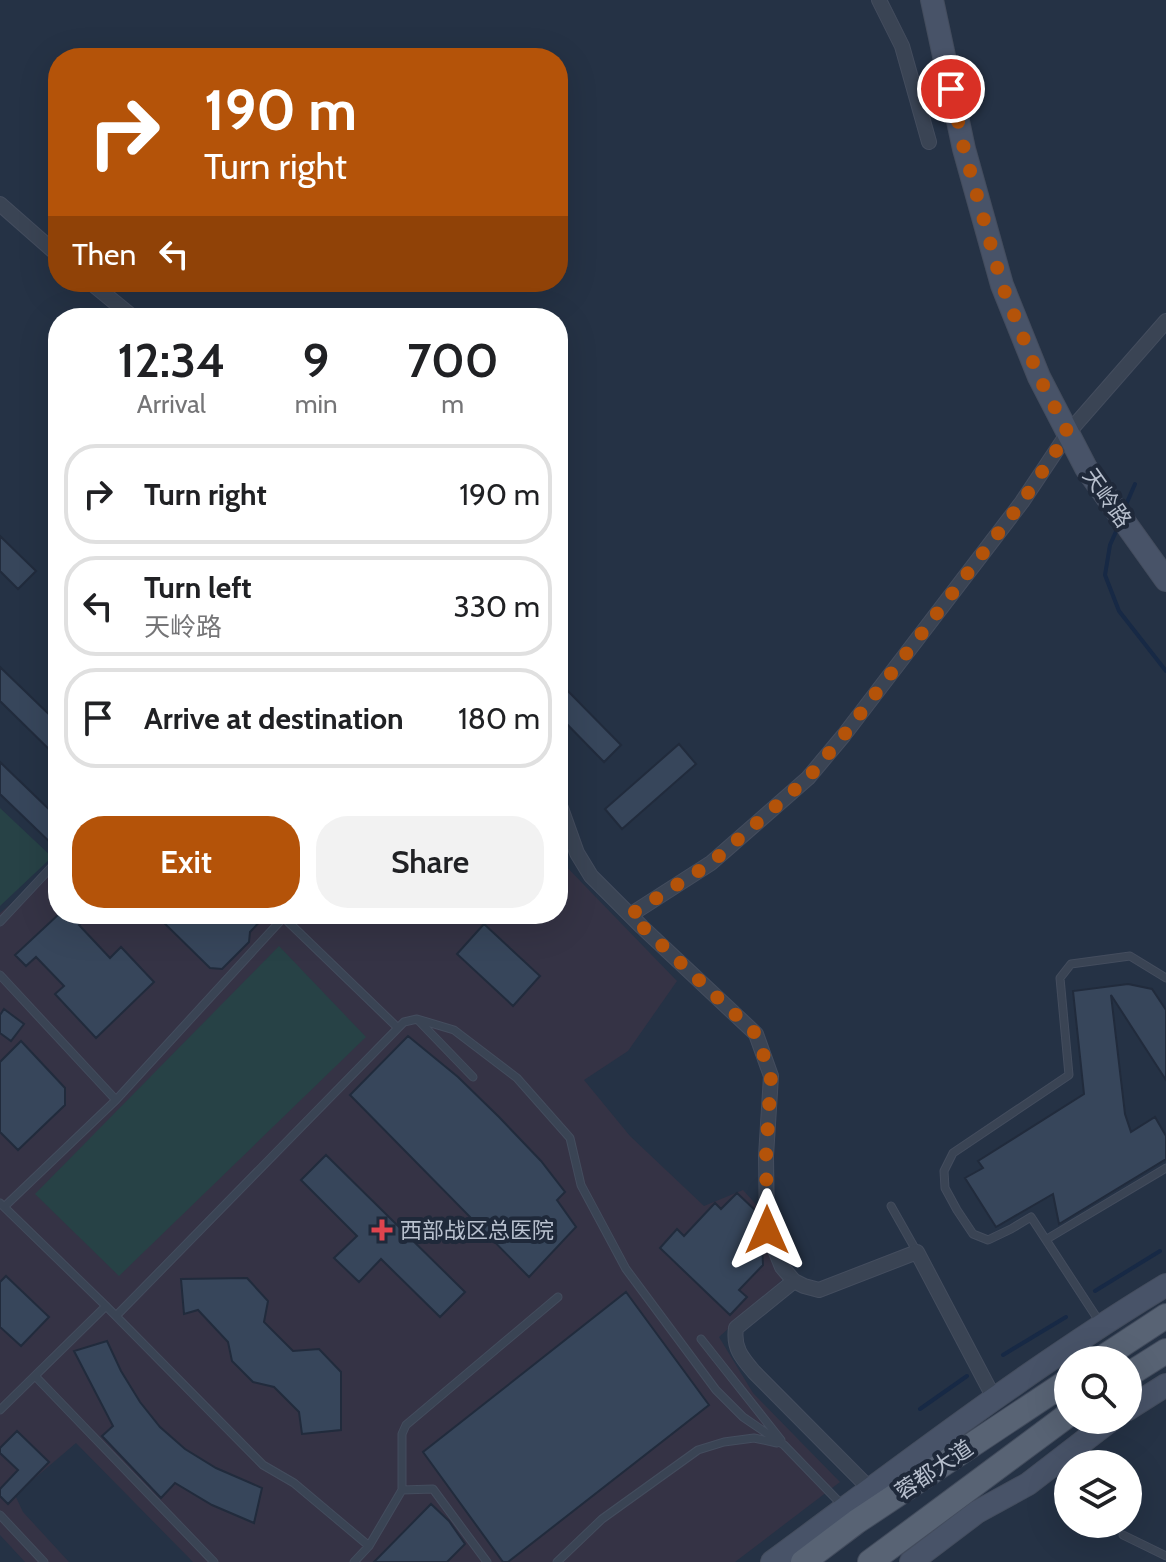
<!DOCTYPE html>
<html lang="en">
<head>
<meta charset="utf-8">
<style>
	body { margin:0; font-family:Cabin,"Noto Sans SC",sans-serif; background:#f2f2f2; color:#202124; height:100vh; display:flex; flex-direction:column; font-size:30px; white-space:nowrap }
	* { box-sizing:border-box; margin:0 }
	p { font-size:26px; color:#757577 }
	.icon { flex:none; width:44px; height:44px; fill:none; stroke:currentColor; stroke-width:2; stroke-linecap:round; stroke-linejoin:round }
	.map { position:relative; flex:1; overflow:hidden }
	.details { position:absolute; left:48px; top:308px; width:520px; height:616px; display:flex; flex-direction:column; background:#fff; border-radius:32px; box-shadow:0 8px 32px #0002 }
	.details>* { flex:none }
	.top-card { position:absolute; left:48px; top:48px; width:520px; height:244px; border-radius:32px; box-shadow:0 8px 32px #0002; background:#b45309; color:#fff; overflow:hidden }
	.fabs { position:absolute; left:1054px; top:1346px; display:grid; gap:16px }
	.fabs a { display:grid; place-items:center; width:88px; height:88px; border-radius:50%; background:#fff; box-shadow:0 8px 32px #0002; font-size:40px }
	.pin { position:absolute; display:grid; place-items:center; width:68px; height:68px; color:#fff; margin:-34px; border:4px solid #fff; border-radius:50%; box-shadow:0 2px 8px #0007 }
	.me { position:absolute; width:88px; margin:-44px; rotate:0deg; stroke-linejoin:round; filter:drop-shadow(0 0 6px #0008) }
	.turn { display:flex; align-items:center; gap:28px; height:168px; padding:0 24px; font-size:36px }
	.turn .icon { width:104px; height:104px; stroke-width:2.5 }
	.turn b { display:block; font-size:56px; line-height:68px }
	.then { display:flex; align-items:center; height:76px; padding:0 24px; background:#0003; gap:16px; font-size:30px }
	.eta { display:flex; justify-content:space-evenly; align-items:center; height:136px; text-align:center }
	.eta b { font-size:48px; font-weight:600; line-height:56px }
	.action { display:flex; gap:16px; margin-top:auto; padding:16px 24px }
	.action a { flex:1; height:92px; border-radius:32px; background:#b45309; color:#fff; font-size:32px; font-weight:600; line-height:92px; text-align:center }
	.action a+a { background:#f2f2f2; color:#202124 }
	ul { padding:0; list-style:none }
	li { display:flex; align-items:center; gap:24px; height:100px; margin:0 16px 12px; padding:0 8px; border:4px solid #e0e0e0; border-radius:32px }
	li div { flex:1 }
	li b { display:block; font-size:30px }
	li em { font-style:normal }
	.map>svg:first-child { display:block }
	.medical { fill:#353345 }
	.green { fill:#274246 }
	.lines { fill:none; stroke-linecap:round; stroke-linejoin:round }
	.stream { stroke:#172945; stroke-width:4 }
	.building { fill:#37465b; stroke:#212b3c; stroke-width:2 }
	.lane-casing { stroke:#444d5e; stroke-width:9 }
	.street-casing { stroke:#444d5e; stroke-width:16 }
	.secondary-casing { stroke:#444d5e; stroke-width:24 }
	.primary-casing { stroke:#444d5e; stroke-width:26 }
	.lane { stroke:#3a4454; stroke-width:7 }
	.street { stroke:#3a4454; stroke-width:14 }
	.secondary { stroke:#485368; stroke-width:22 }
	.primary { stroke:#586374; stroke-width:24 }
	.route { stroke:#b45309; stroke-width:14; stroke-dasharray:0 25.2 }
	.health-dot { fill:#e0444e; stroke:#1f293a; stroke-width:3 }
	.labels { text-anchor:middle; dominant-baseline:central; stroke-width:8; stroke-linejoin:round; paint-order:stroke }
	.street-label { font-size:22px; fill:#b8c0ce; stroke:#1f293a }
	.poi-label { font-size:22px; fill:#b8c0ce; stroke:#1f293a; text-anchor:start }
</style>
</head>
<body>
<div class="map">
<svg width="1166" height="1562" viewBox="0 0 1166 1562">
	<rect width="100%" height="100%" fill="#253245"/>
	<path class="medical" d="M558 858 677 981 628 1051 584 1080 630 1136 704 1206 743 1190 761 1210 783 1279 719 1337 753 1393 840 1482 735 1562H193L76 1443 15 1495 23 1512 69 1562H25L0 1535V913L58 864V914H558Z"/>
	<path class="green" d="M0 808 52 857 0 906Z
		M279 946 366 1037 119 1276 35 1194Z"/>
	<g class="lines">
		<path class="stream" d="M1125 507 1135 484
			M1118 527 1110 545 1105 575 1119 611 1166 671
			M1095 1291 1160 1251
			M1003 1355 1066 1317
			M920 1409 967 1376"/>
	</g>
	<path class="building" d="M0 536 36 571 18 589 0 571Z
		M0 667 58 723V758L0 701Z
		M558 681 621 745 604 762 558 715Z
		M679 744 696 764 622 829 605 809Z
		M0 762 58 818V850L0 794Z
		M59 914H91L79 925 110 958 121 947 154 982 96 1038 55 994 64 986 36 957 26 966 15 955Z
		M155 914H267L250 932 249 942 222 969 210 968Z
		M484 924 540 976 513 1006 457 954Z
		M1128 984 1152 989 1166 1010V1080L1111 995 1125 1114 1131 1132 1155 1117 1166 1136V1159L1059 1224 1053 1194 996 1227 965 1178 983 1168 978 1161 1084 1094 1073 991Z
		M4 1009 24 1024 11 1041 0 1033V1015Z
		M408 1036 458 1077 499 1117 541 1161 565 1192 557 1200 576 1227 529 1277 350 1095Z
		M21 1041 65 1088V1105L18 1150 0 1132V1062Z
		M326 1155 465 1292 440 1317 381 1259 359 1282 334 1258 357 1236 301 1180Z
		M737 1193 757 1212V1231L762 1243 763 1265 739 1290 747 1297 730 1315 660 1248 677 1229 684 1236 715 1203 721 1209Z
		M6 1276 49 1317 21 1346 0 1327V1282Z
		M247 1278 268 1301 264 1322 293 1351 319 1349 341 1372V1430L302 1434 299 1412 274 1387 253 1382 232 1361 228 1342 198 1310 184 1314 181 1279Z
		M626 1292 709 1405 508 1562H503L423 1452Z
		M107 1341 121 1371 140 1402 160 1427 185 1449 216 1468 262 1488 254 1523 212 1505 175 1483 161 1498 102 1436 113 1426 74 1351Z
		M17 1431 49 1462 8 1504 0 1496V1489L18 1470 0 1453V1448Z
		M431 1504 449 1521 465 1544 447 1562H374Z"/>
	<g class="lines">
		<defs>
			<path id="lane" d="M280 914 398 1028 404 1022 417 1019 454 1030 517 1078 570 1138 581 1185 626 1269 716 1390 743 1417 784 1445 842 1505
				M0 922 58 860
				M0 975 116 1100
				M419 1021 473 1077
				M0 1203 106 1306 263 1465 294 1483 369 1546
				M891 1206 917 1252
				M4 1207 116 1100 284 917
				M1047 1239 1166 1168
				M116 1316 398 1028
				M1099 1321 1031 1217 1011 1229 988 1240 973 1234 957 1210 945 1188 944 1171 953 1153 1069 1075 1060 978 1071 964 1130 956 1166 978
				M701 1339 781 1440
				M36 1377 214 1562
				M0 1410 106 1306
				M402 1490V1434L406 1425 558 1297
				M0 1515 44 1562
				M1123 1535 1166 1556
				M354 1562 369 1546 402 1490 433 1489 487 1562
				M557 1562 602 1519 698 1450 724 1442 754 1438 777 1443"/>
			<path id="street" d="M879 0 902 46 929 142
				M0 204 58 255
				M90 282 134 318
				M558 800 577 853 591 876 642 927 756 1034 771 1076 766 1156 767 1230 782 1267 794 1281 804 1286 819 1290 917 1252 994 1398
				M630 915 711 863 808 778 844 735 1022 502 1068 433 1166 321
				M794 1281 736 1328C733 1348 742 1358 754 1372L874 1493"/>
			<path id="secondary" d="M932 0 964 149 1002 285 1039 377 1086 468 1166 580
				M1128 1409 1166 1385
				M772 1562C901 1467 1029 1368 1166 1285
				M911 1562 977 1512 1028 1484 1111 1420"/>
			<path id="primary" d="M1099 1360 1166 1316
				M1128 1375 1166 1351
				M803 1562 856 1522 1068 1381
				M870 1562 1068 1415"/>
		</defs>
		<use href="#lane" class="lane-casing"/>
		<use href="#street" class="street-casing"/>
		<use href="#secondary" class="secondary-casing"/>
		<use href="#primary" class="primary-casing"/>
		<use href="#lane" class="lane"/>
		<use href="#street" class="street"/>
		<use href="#secondary" class="secondary"/>
		<use href="#primary" class="primary"/>
	</g>
	<g class="lines">
		<path class="route" d="M767 1230 766 1156 771 1076 756 1034 630 915 711 863 808 778 844 735 1022 502 1068 433 1039 377 1002 285 964 149 951 89"/>
	</g>
	<path class="health-dot" d="M378 1218h8v8h8v8h-8v8h-8v-8h-8v-8h8z"/>
	<g class="labels">
		<g class="street-label">
			<text transform="translate(1107 498) rotate(55)">天岭路</text>
			<text transform="translate(934 1470) rotate(-34)">蓉都大道</text>
		</g>
		<g class="poi-label">
			<text x="400" y="1230">西部战区总医院</text>
		</g>
	</g>
</svg>
<div class="fabs">
<a><svg class="icon" aria-label="search" viewBox="0 0 24 24"><circle cx="10" cy="10" r="6"/><path d="M15 15l6 6"/></svg></a>
<a><svg class="icon" aria-label="layers" viewBox="0 0 24 24"><path d="M12 4l9 5-9 5-9-5zM3 14l9 5 9-5"/></svg></a>
</div>
<div class="pin" style="left:951px;top:89px;background:#d93025"><svg class="icon" aria-label="arrive" viewBox="0 0 24 24"><path d="M6 21V4h12l-3 4 3 4H6"/></svg></div>
<svg class="me" style="left:767px;top:1230px" viewBox="-20 -20 40 40"><path d="M0-17L14 15 0 8-14 15z" fill="#b45309" stroke="#fff" stroke-width="4"/></svg>
<div class="top-card">
<div class="turn"><svg class="icon" aria-label="right" viewBox="0 0 24 24"><path d="M7 20v-9h11M14 6l5 5-5 5"/></svg><div><b>190 m</b>Turn right</div></div>
<div class="then">Then<svg class="icon" aria-label="left" viewBox="0 0 24 24"><path d="M17 20v-9H6M10 6l-5 5 5 5"/></svg></div>
</div>
<section class="details">
<div class="eta">
<div><b>12:34</b><p>Arrival</p></div>
<div><b>9</b><p>min</p></div>
<div><b>700</b><p>m</p></div>
</div>
<ul>
<li><svg class="icon" aria-label="right" viewBox="0 0 24 24"><path d="M7 20v-9h11M14 6l5 5-5 5"/></svg><div><b>Turn right</b></div><em>190 m</em></li>
<li><svg class="icon" aria-label="left" viewBox="0 0 24 24"><path d="M17 20v-9H6M10 6l-5 5 5 5"/></svg><div><b>Turn left</b><p>天岭路</p></div><em>330 m</em></li>
<li><svg class="icon" aria-label="arrive" viewBox="0 0 24 24"><path d="M6 21V4h12l-3 4 3 4H6"/></svg><div><b>Arrive at destination</b></div><em>180 m</em></li>
</ul>
<div class="action"><a>Exit</a><a>Share</a></div>
</section>
</div>
</body>
</html>
